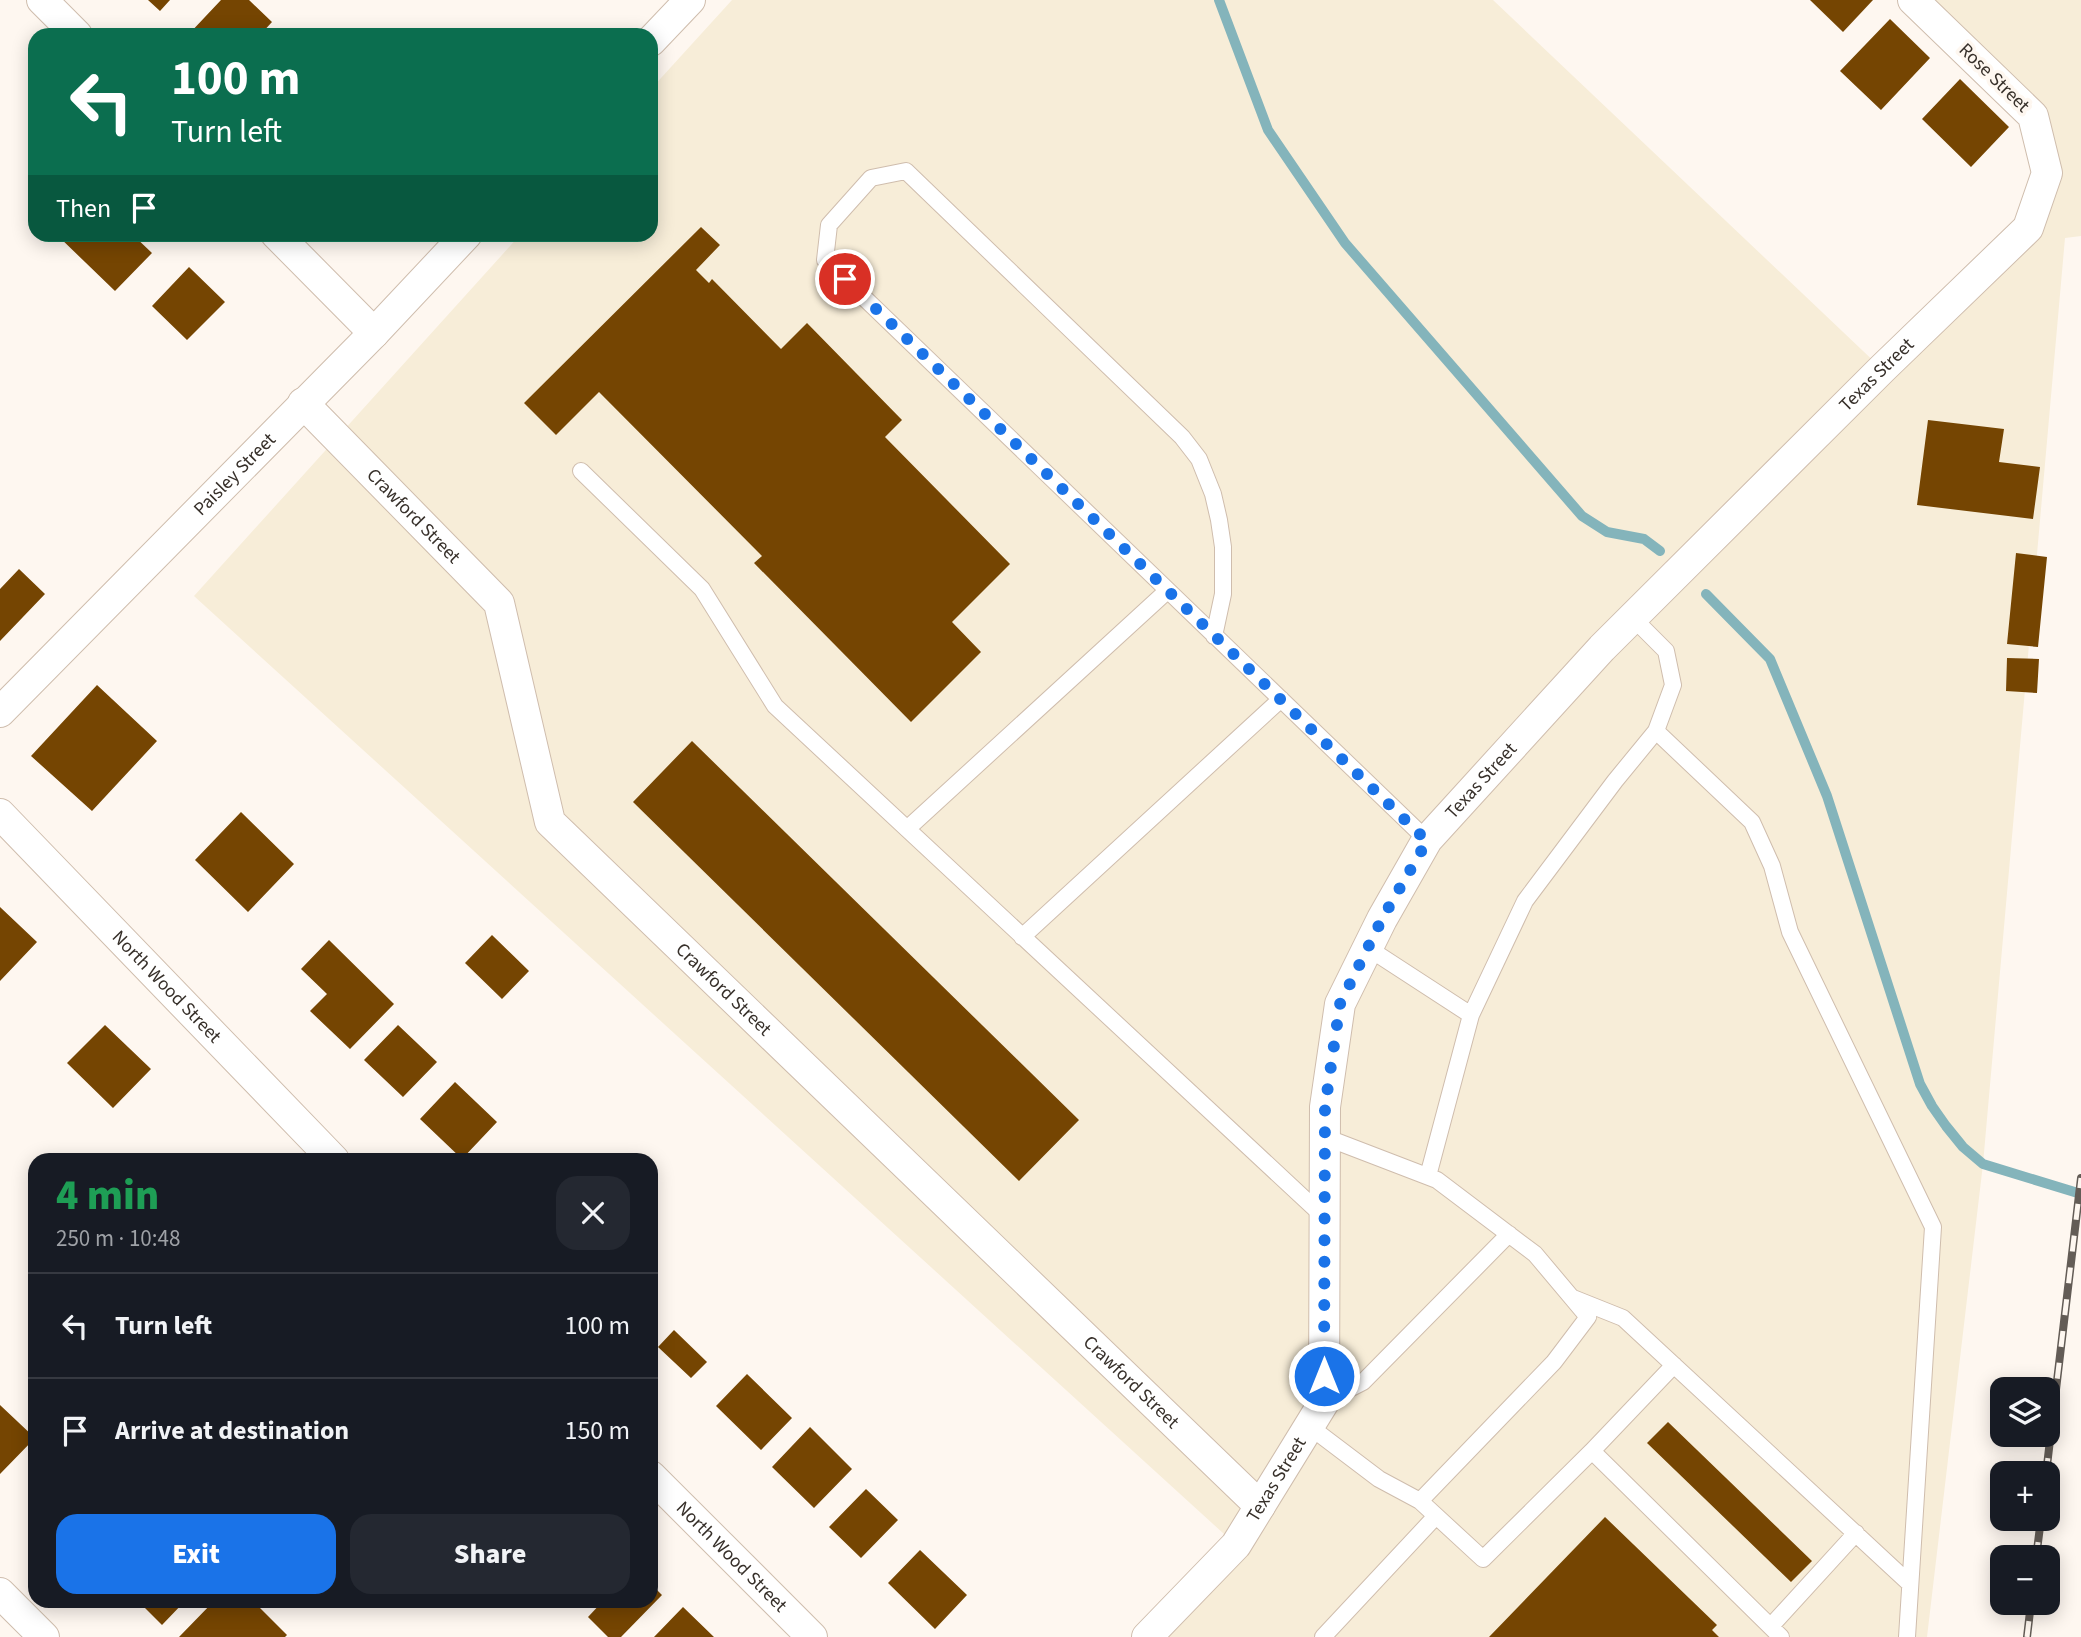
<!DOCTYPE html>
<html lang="en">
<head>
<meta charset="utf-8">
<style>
	body { margin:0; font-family:"Source Sans 3",sans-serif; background:#242831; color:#f1f3f6; height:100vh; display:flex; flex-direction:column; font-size:26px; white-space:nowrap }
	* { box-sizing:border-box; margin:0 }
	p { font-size:23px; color:#9ea1a6 }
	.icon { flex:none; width:38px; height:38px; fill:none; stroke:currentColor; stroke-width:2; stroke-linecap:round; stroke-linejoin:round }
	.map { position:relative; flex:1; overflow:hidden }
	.sheet { position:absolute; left:28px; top:1153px; width:630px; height:455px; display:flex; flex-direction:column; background:#171b24; border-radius:21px; box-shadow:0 4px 18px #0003 }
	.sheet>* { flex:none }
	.banner { position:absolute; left:28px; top:28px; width:630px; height:214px; border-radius:21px; box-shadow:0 4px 18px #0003; background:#0b6e4f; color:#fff; overflow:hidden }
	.controls { position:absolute; left:1990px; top:1377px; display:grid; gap:14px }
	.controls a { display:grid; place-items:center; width:70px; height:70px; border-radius:14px; background:#171b24; box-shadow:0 4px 18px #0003; font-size:35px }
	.pin { position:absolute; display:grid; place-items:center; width:60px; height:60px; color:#fff; margin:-30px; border:4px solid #fff; border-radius:50%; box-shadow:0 2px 7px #0007 }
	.me { position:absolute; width:77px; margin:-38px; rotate:0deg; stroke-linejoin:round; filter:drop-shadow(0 0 5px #0008) }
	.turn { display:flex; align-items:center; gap:24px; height:147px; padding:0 28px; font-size:32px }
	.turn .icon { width:91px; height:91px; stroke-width:2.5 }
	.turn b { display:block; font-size:49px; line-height:60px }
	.then { display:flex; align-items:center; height:66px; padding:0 28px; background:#0003; gap:14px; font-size:26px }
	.round { display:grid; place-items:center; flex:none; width:74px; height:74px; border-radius:21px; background:#242831 }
	.overview { display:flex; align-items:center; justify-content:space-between; height:119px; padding:0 28px }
	h1 { font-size:42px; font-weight:800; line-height:52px; color:#1e9e55 }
	.button { display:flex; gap:14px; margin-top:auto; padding:14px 28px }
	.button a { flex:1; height:80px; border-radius:21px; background:#1a73e8; color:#fff; font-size:28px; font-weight:800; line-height:80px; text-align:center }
	.button a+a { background:#242831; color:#f1f3f6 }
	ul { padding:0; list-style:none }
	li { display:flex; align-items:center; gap:21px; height:105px; padding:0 28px; border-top:2px solid #363941 }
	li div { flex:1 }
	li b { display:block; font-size:26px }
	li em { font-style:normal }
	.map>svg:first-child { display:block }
	.industrial { fill:#f7edd8 }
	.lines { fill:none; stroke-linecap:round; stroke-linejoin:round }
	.stream { stroke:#84b4bb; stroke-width:10 }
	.building { fill:#754502 }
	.lane-casing { stroke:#cfbdad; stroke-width:18 }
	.street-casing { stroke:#cfbdad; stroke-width:32 }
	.lane { stroke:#fff; stroke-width:16 }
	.street { stroke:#fff; stroke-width:30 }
	.rail-casing { stroke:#635c56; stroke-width:8 }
	.rail { stroke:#fef7f0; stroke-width:5; stroke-dasharray:16; stroke-linecap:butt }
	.route { stroke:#1a73e8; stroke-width:12; stroke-dasharray:0 21.6 }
	.labels { text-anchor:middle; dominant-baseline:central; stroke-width:7; stroke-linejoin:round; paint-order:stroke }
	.street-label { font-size:19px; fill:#37302a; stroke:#fef7f0 }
</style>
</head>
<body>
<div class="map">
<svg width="2081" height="1637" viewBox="0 0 2081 1637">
	<rect width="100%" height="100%" fill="#fef7f0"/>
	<path class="industrial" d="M732 0H1493L1882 369 2028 228 2047 173 2033 115 1913 0H2081V236L2065 238 1983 1164 1927 1637H1147L1235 1544 194 596 520 235 651 234V89Z"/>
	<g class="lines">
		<path class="stream" d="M1219 0 1268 130 1345 243 1582 516 1607 532 1644 539 1660 551
			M1706 594 1770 659 1827 796 1920 1084 1932 1106 1946 1126 1963 1147 1983 1164 2081 1194"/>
	</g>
	<path class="building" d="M148 0H170L160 11Z
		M221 0H249L272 22 260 35H188Z
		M1810 0H1873L1843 32Z
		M1890 19 1930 58 1881 110 1840 71Z
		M1960 79 2009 127 1971 167 1922 119Z
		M701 227 720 245 696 270 709 283 712 279 781 349 807 323 902 420 885 437 1010 564 952 622 981 652 911 722 754 563 762 556 599 392 556 435 524 403Z
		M56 234H132L152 253 115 291Z
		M189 267 225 302 187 340 152 306Z
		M1928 420 2004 429 1999 462 2040 467 2033 519 1917 505Z
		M2016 553 2047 557 2038 647 2007 644Z
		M19 569 45 594 0 641V589Z
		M2007 658 2039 659 2037 693 2006 691Z
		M97 685 157 741 92 811 31 756Z
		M692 741 1079 1120 1019 1181 633 802Z
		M241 812 294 864 248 912 195 860Z
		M0 907 37 942 0 981Z
		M492 935 529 971 502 999 465 963Z
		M329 940 394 1004 350 1049 310 1011 327 994 301 969Z
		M105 1025 151 1069 113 1108 67 1063Z
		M398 1025 437 1062 403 1097 364 1060Z
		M455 1082 497 1122 462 1159 420 1119Z
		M674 1330 707 1362 691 1378 658 1347Z
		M747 1374 792 1418 761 1450 716 1406Z
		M0 1405 35 1438 0 1474Z
		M1668 1422 1812 1561 1791 1582 1647 1443Z
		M810 1427 852 1469 814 1508 772 1467Z
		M866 1489 898 1520 861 1558 829 1527Z
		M1605 1517 1717 1625 1712 1630 1719 1637H1489Z
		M920 1550 967 1595 935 1629 888 1583Z
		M651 1584 662 1595 621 1637H608L588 1617 603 1601H651Z
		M138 1601H185L162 1625Z
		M214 1601H253L287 1635 285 1637H179Z
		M683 1607 714 1637H654Z"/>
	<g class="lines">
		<defs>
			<path id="lane" d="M581 471 702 589 775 706 1325 1218
				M1214 636 1223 594V547L1219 520 1213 494 1199 459 1182 437 906 171 871 178 829 225 825 260 1427 840
				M1656 731 1752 822 1772 866 1790 932 1933 1227 1907 1637
				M907 829 1167 591
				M1022 937 1281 699
				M1368 948 1471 1015
				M1428 1176 1471 1015 1525 901 1615 781 1656 731 1673 685 1666 651 1633 618
				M1573 1298 1623 1318 1910 1584
				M1674 1365 1592 1451 1781 1637
				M1324 1402 1363 1382 1509 1234
				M1309 1426 1379 1479 1420 1501 1554 1362 1588 1317 1535 1254 1437 1180 1325 1137
				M1420 1501 1483 1559 1592 1451
				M1771 1626 1856 1533
				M1323 1637 1436 1516"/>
			<g id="street">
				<path d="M42 0 77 35"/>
				<path d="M651 41 690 0"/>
				<path d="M276 234 374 333"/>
				<path id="s1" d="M303 403 499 603 550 822 1260 1506"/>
				<path id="s2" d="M0 712 374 333 467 234"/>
				<path id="s3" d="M0 814 334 1160"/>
				<path id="s4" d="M651 1476 812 1637"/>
				<path d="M0 1593 44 1637"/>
				<path id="s5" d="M1147 1637 1236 1545 1324 1402 1325 1107 1340 1004 1382 919 1427 840 1602 648 1882 369 2028 228 2047 173 2033 116 1913 0"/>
			</g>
		</defs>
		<use href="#lane" class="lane-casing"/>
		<use href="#street" class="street-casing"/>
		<use href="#lane" class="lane"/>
		<use href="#street" class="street"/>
		<defs>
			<path id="rail" d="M2046 1474 2081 1178
				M2036 1558 2041 1519
				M2027 1637 2031 1603"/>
		</defs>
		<use href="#rail" class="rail-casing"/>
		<use href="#rail" class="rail"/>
	</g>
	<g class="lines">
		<path class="route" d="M845 279 1427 841 1382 919 1340 1004 1325 1107 1324 1376"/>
	</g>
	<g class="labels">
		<g class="street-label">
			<text transform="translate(1994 78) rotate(44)">Rose Street</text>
			<text stroke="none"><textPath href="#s5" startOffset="1528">Texas Street</textPath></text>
			<text stroke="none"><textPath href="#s2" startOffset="334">Paisley Street</textPath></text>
			<text stroke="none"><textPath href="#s1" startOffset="158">Crawford Street</textPath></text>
			<text stroke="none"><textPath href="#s5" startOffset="961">Texas Street</textPath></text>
			<text stroke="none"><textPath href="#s3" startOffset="240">North Wood Street</textPath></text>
			<text stroke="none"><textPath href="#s1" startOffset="746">Crawford Street</textPath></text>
			<text stroke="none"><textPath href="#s1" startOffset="1312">Crawford Street</textPath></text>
			<text stroke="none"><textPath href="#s5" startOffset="205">Texas Street</textPath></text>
			<text stroke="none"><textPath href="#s4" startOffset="114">North Wood Street</textPath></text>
		</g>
	</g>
</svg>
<div class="controls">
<a><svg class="icon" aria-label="layers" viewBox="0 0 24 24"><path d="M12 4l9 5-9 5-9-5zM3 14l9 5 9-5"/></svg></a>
<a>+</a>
<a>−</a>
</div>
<div class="pin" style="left:845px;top:279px;background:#d93025"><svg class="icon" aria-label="arrive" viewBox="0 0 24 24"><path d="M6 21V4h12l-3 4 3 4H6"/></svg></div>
<svg class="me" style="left:1324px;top:1376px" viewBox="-20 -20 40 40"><circle r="17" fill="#1a73e8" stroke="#fff" stroke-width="3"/><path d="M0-11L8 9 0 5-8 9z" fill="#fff"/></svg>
<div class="banner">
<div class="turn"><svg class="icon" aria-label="left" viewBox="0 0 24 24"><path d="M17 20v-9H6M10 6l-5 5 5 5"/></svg><div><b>100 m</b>Turn left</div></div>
<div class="then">Then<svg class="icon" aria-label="arrive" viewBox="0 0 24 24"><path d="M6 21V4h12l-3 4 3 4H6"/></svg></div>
</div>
<section class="sheet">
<div class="overview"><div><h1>4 min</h1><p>250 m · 10:48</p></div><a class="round"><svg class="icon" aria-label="close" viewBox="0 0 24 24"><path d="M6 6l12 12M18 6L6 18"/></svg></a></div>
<ul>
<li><svg class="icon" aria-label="left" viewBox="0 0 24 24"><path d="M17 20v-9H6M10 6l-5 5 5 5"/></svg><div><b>Turn left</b></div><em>100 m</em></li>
<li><svg class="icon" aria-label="arrive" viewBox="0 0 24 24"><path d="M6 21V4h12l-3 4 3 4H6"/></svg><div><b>Arrive at destination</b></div><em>150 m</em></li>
</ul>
<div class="button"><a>Exit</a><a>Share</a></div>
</section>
</div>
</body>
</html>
